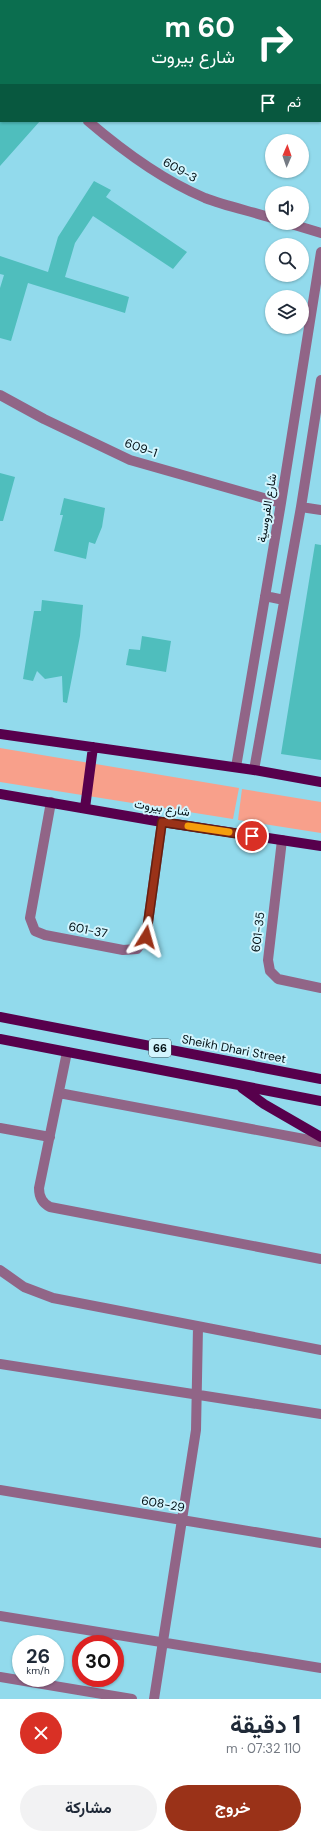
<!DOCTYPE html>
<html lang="ar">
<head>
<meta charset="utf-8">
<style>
	body { margin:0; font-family:"DM Sans",Vazirmatn,sans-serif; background:#f2f2f3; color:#1f2937; direction:rtl; height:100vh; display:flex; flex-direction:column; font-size:15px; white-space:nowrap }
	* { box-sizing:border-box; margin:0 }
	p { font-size:13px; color:#747a83 }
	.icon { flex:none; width:22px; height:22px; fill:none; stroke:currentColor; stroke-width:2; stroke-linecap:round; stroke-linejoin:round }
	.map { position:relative; height:1699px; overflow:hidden; direction:ltr }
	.drawer { display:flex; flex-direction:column; background:#fff; flex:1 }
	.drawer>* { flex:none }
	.top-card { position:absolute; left:0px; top:0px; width:321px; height:122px; box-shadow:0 1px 3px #0004; direction:rtl; background:#0b6e4f; color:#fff; overflow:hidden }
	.needle { width:26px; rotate:2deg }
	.controls { position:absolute; left:265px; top:134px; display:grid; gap:8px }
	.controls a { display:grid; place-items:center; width:44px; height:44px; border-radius:50%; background:#fff; box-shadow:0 1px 3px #0004; font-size:20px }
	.speed { position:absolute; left:12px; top:1635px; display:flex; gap:8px; font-size:20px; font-weight:700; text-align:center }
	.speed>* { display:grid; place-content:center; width:52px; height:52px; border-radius:50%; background:#fff; box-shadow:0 1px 3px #0004; line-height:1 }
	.speed small { font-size:10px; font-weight:400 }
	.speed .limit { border:6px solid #d22; background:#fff; color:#111 }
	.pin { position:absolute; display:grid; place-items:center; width:34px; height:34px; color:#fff; margin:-17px; border:2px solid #fff; border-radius:50%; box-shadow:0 1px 4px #0007 }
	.me { position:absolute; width:44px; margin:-22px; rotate:8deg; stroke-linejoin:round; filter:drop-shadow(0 0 3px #0008) }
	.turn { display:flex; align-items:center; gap:14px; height:84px; padding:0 20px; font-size:18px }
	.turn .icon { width:52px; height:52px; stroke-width:2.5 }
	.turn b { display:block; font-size:28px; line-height:34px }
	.then { display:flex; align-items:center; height:38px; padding:0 20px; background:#0003; gap:8px; font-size:15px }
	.round { display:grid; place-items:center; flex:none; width:42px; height:42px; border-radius:21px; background:#f2f2f3 }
	.summary { display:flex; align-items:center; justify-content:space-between; height:68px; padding:0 20px }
	h1 { font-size:24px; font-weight:700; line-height:30px }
	.cta { display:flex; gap:8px; margin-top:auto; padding:8px 20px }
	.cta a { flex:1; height:46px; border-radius:24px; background:#9a3218; color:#fff; font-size:16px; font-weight:700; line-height:46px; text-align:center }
	.cta a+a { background:#f2f2f3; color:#1f2937 }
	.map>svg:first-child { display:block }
	.green { fill:#f8a08b }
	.building { fill:#4fbebd }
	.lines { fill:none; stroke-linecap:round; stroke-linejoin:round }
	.minor { stroke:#916587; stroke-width:10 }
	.major { stroke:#57004c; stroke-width:10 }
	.route-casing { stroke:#642010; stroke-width:10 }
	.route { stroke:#9a3218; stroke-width:7 }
	.slow { stroke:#f59e0b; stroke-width:7 }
	.labels { text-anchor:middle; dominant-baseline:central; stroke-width:4; stroke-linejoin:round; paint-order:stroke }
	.shield { fill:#d2f5fe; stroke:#3f545a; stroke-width:1 }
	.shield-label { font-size:11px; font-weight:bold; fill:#000f14 }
	.street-label { font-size:12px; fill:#000f14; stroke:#d2f5fe }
</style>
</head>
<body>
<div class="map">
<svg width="321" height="1699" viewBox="0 0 321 1699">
	<rect width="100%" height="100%" fill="#92daec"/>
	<path class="green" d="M0 748 239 788 233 819 0 782Z
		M242 789 321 802V833L238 820Z"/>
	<path class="building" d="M0 121H40L0 166Z
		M94 181 111 190 106 197 187 252 173 269 93 216 75 243 65 277 129 297 125 313 28 283 11 341 0 338V288L4 275 0 274V256L48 272 58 237Z
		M0 473 15 477 3 521H0Z
		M64 498 105 508 102 527 95 544 89 542 86 559 54 551 63 515H60Z
		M315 544 321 545V760L281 754Z
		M42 600 83 605 80 636 67 703 63 702 62 676 45 679 37 671 33 681 23 679 34 611H41Z
		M142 636 171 641 166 672 126 665 129 649 140 650Z"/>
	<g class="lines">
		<path class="minor" d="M67 1 68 0
			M0 22 1 24
			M0 74 1 73
			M88 121C123 151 162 180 205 198 226 206 250 211 272 218
			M288 223 321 233
			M0 395 44 419 130 460 281 503
			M301 507 321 510
			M265 596 284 600
			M236 767 281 503 321 252
			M254 770 301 507 321 380
			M51 802 30 918 35 931 45 935 123 950 137 949 146 937 162 822
			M282 840 268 960 270 971 278 979 321 988
			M67 1052 39 1188C39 1197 42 1203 50 1207L321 1259
			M59 1093 321 1142
			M0 1128 50 1137
			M0 1270 24 1287 53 1298 321 1350
			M0 1364 321 1414
			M0 1490 321 1543
			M0 1616 321 1668
			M0 1677 132 1699
			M154 1699 196 1430 198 1327"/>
		<path class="major" d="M0 734 254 770 321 782
			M0 794 162 822 321 846
			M85 808 93 747
			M0 1017 321 1079
			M0 1039 321 1101
			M242 1088 264 1104 321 1137"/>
	</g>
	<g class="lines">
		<defs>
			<path id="route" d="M146 937 162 822 252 836"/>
		</defs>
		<use href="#route" class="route-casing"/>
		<use href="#route" class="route"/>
		<path class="slow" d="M188 826 229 832"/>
	</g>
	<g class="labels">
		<rect class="shield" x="149" y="1039" width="22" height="18" rx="3"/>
		<g class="shield-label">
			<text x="160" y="1048">66</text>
		</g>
		<g class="street-label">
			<text transform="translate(180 170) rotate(29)">609-3</text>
			<text transform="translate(141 448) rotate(19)">609-1</text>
			<text transform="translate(267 508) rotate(-81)">شارع الفروسية</text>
			<text transform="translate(162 808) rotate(9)">شارع بيروت</text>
			<text transform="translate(88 930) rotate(11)">601-37</text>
			<text transform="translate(258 932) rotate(-83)">601-35</text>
			<text transform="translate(234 1049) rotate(11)">Sheikh Dhari Street</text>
			<text transform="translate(163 1504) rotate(10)">608-29</text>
		</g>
	</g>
</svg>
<div class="controls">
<a><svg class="needle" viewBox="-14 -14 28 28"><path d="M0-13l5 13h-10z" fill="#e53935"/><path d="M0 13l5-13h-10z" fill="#747a83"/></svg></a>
<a><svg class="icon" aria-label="sound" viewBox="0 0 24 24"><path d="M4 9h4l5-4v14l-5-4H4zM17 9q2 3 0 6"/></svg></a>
<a><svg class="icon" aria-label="search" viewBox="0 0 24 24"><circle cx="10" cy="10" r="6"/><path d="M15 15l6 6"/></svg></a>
<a><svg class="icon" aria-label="layers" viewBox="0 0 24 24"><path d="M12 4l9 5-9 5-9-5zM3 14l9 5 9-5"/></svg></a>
</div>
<div class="speed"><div>26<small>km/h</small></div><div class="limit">30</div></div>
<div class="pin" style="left:252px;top:836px;background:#d93025"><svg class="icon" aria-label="arrive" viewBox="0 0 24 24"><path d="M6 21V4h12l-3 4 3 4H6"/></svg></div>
<svg class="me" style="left:146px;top:937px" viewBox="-20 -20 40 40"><path d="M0-17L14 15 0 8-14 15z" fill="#9a3218" stroke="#fff" stroke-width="4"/></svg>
<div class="top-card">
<div class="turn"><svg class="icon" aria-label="right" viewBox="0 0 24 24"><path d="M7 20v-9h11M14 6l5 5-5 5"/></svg><div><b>60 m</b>شارع بيروت</div></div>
<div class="then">ثم<svg class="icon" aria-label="arrive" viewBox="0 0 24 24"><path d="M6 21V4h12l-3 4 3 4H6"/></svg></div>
</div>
</div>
<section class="drawer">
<div class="summary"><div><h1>1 دقيقة</h1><p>110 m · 07:32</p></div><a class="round" style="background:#d93025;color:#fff"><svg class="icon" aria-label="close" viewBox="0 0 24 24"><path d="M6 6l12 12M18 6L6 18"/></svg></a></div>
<div class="cta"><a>خروج</a><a>مشاركة</a></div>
</section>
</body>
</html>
